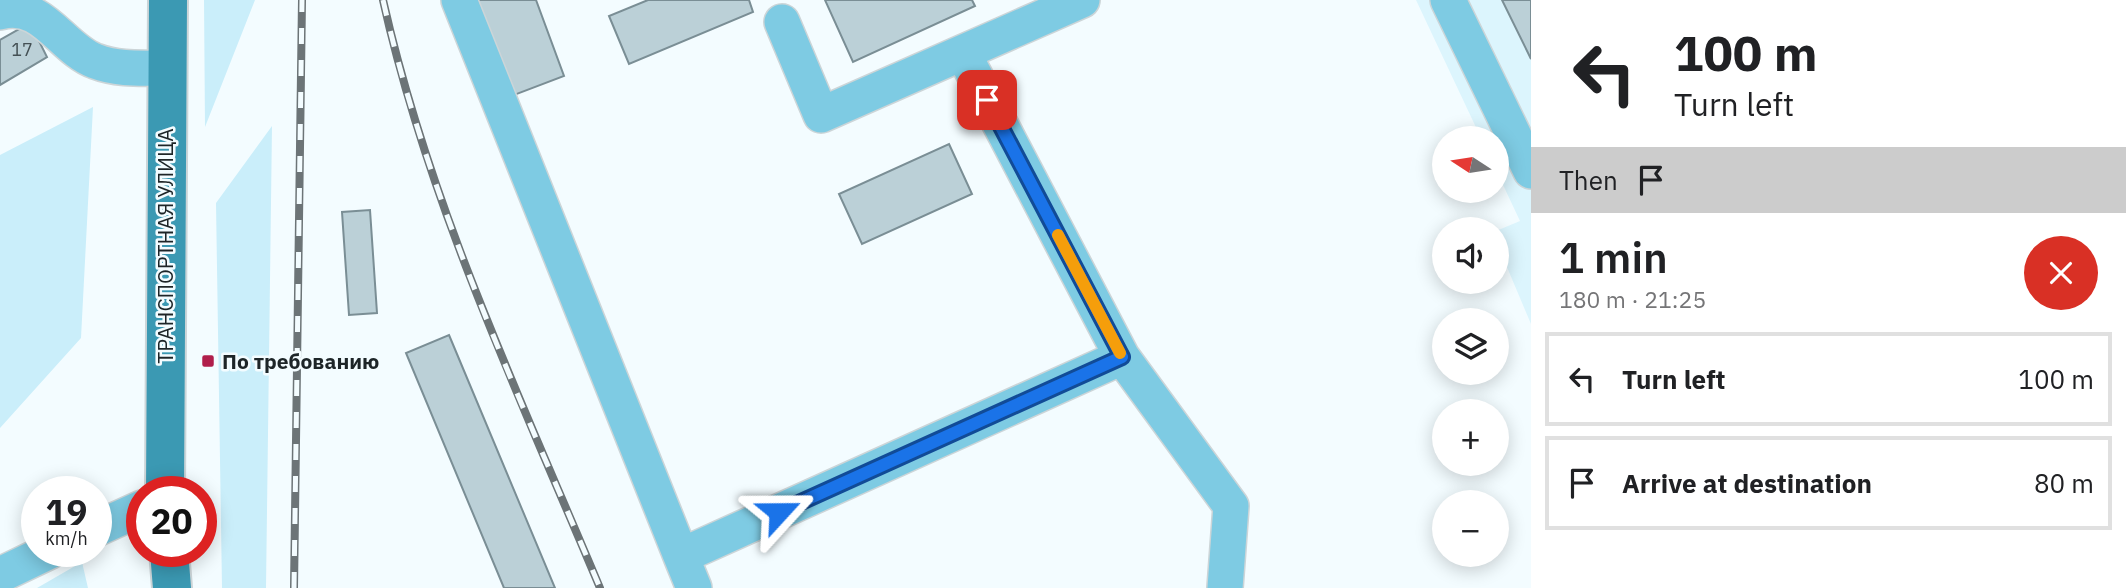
<!DOCTYPE html>
<html lang="en">
<head>
<meta charset="utf-8">
<style>
	body { margin:0; font-family:"IBM Plex Sans",sans-serif; background:#f2f2f2; color:#202124; height:100vh; display:flex; flex-direction:column; font-size:26px; white-space:nowrap }
	* { box-sizing:border-box; margin:0 }
	p { font-size:23px; color:#757577 }
	.icon { flex:none; width:38px; height:38px; fill:none; stroke:currentColor; stroke-width:2; stroke-linecap:round; stroke-linejoin:round }
	.map { position:relative; flex:1; overflow:hidden }
	.drawer { display:flex; flex-direction:column; background:#fff; width:595px }
	.drawer>* { flex:none }
	.guide { background:#fff; color:#202124; overflow:hidden }
	.needle { width:46px; rotate:282deg }
	.tools { position:absolute; left:1432px; top:126px; display:grid; gap:14px }
	.tools a { display:grid; place-items:center; width:77px; height:77px; border-radius:50%; background:#fff; box-shadow:0 4px 18px #0003; font-size:35px }
	.speed { position:absolute; left:21px; top:476px; display:flex; gap:14px; font-size:35px; font-weight:700; text-align:center }
	.speed>* { display:grid; place-content:center; width:91px; height:91px; border-radius:50%; background:#fff; box-shadow:0 4px 18px #0003; line-height:1 }
	.speed small { font-size:18px; font-weight:400 }
	.speed .limit { border:10px solid #d22; background:#fff; color:#111 }
	.pin { position:absolute; display:grid; place-items:center; width:60px; height:60px; color:#fff; margin:-30px; border-radius:14px; box-shadow:0 4px 10px #0006 }
	.me { position:absolute; width:77px; margin:-38px; rotate:66deg; stroke-linejoin:round; filter:drop-shadow(0 0 5px #0008) }
	.turn { display:flex; align-items:center; gap:24px; height:147px; padding:0 28px; font-size:32px }
	.turn .icon { width:91px; height:91px; stroke-width:2.5 }
	.turn b { display:block; font-size:49px; line-height:60px }
	.then { display:flex; align-items:center; height:66px; padding:0 28px; background:#0003; gap:14px; font-size:26px }
	.round { display:grid; place-items:center; flex:none; width:74px; height:74px; border-radius:37px; background:#f2f2f2 }
	.summary { display:flex; align-items:center; justify-content:space-between; height:119px; padding:0 28px }
	h1 { font-size:42px; font-weight:600; line-height:52px }
	ul { padding:0; list-style:none }
	li { display:flex; align-items:center; gap:21px; height:94px; margin:0 14px 10px; padding:0 14px; border:4px solid #e0e0e0; border-radius:0px }
	li div { flex:1 }
	li b { display:block; font-size:26px }
	li em { font-style:normal }
	main { display:flex; flex:1; min-height:0 }
	.map>svg:first-child { display:block }
	.built { fill:#dcf5fd }
	.green { fill:#caeefa }
	.building { fill:#bbd0d7; stroke:#7a8e95; stroke-width:2 }
	.lines { fill:none; stroke-linecap:round; stroke-linejoin:round }
	.minor-casing { stroke:#ccd5d8; stroke-width:38 }
	.major-casing { stroke:#ccd5d8; stroke-width:42 }
	.minor { stroke:#7ecbe3; stroke-width:35 }
	.major { stroke:#3b99b3; stroke-width:38 }
	.rail-casing { stroke:#6c7477; stroke-width:8 }
	.rail { stroke:#f3fcff; stroke-width:5; stroke-dasharray:16; stroke-linecap:butt }
	.route-casing { stroke:#114b97; stroke-width:18 }
	.route { stroke:#1a73e8; stroke-width:12 }
	.slow { stroke:#f59e0b; stroke-width:12 }
	.poi-dot { fill:#b01e4b; stroke:#f3fcff; stroke-width:2.5 }
	.labels { text-anchor:middle; dominant-baseline:central; stroke-width:5; stroke-linejoin:round; paint-order:stroke }
	.number-label { font-size:18px; fill:#445054 }
	.street-label { font-size:21px; fill:#1d2528; stroke:#f3fcff }
	.poi-label { font-size:21px; font-weight:bold; fill:#1d2528; stroke:#f3fcff; text-anchor:start }
</style>
</head>
<body>
<main>
<div class="map">
<svg width="1531" height="588" viewBox="0 0 1531 588">
	<rect width="100%" height="100%" fill="#f3fcff"/>
	<path class="built" d="M1416 0H1531V324L1496 241V231L1520 221 1496 170V138H1481Z"/>
	<path class="green" d="M204 0H255L205 127Z
		M93 107 81 338 0 428V155Z
		M272 126 266 588H222L216 203Z
		M82 562 88 588H37Z"/>
	<path class="building" d="M470 0H536L564 76 506 98Z
		M648 0H749L753 12 629 64 609 16Z
		M825 0H972L975 6 853 62Z
		M1502 0H1531V59Z
		M30 23 47 57 0 85V40Z
		M949 144 972 194 862 244 839 194Z
		M370 210 377 313 349 315 342 212Z
		M449 335 555 588H504L406 353Z"/>
	<g class="lines">
		<defs>
			<path id="minor" d="M459 0 681 556
				M1448 0 1531 171
				M0 12C42 0 62 49 95 61 118 70 142 68 166 68
				M782 22 821 115 1082 0
				M1122 357 1231 506 1225 588
				M96 529 142 508
				M0 575 50 551
				M694 588 681 556 1122 357 963 53"/>
			<path id="major" d="M165 492 168 0
				M169 551 172 588"/>
		</defs>
		<use href="#minor" class="minor-casing"/>
		<use href="#major" class="major-casing"/>
		<use href="#minor" class="minor"/>
		<use href="#major" class="major"/>
		<defs>
			<path id="rail" d="M383 0C429 205 519 395 600 588
				M294 588 302 0"/>
		</defs>
		<use href="#rail" class="rail-casing"/>
		<use href="#rail" class="rail"/>
	</g>
	<g class="lines">
		<defs>
			<path id="route" d="M779 512 1122 357 987 100"/>
		</defs>
		<use href="#route" class="route-casing"/>
		<use href="#route" class="route"/>
		<path class="slow" d="M1058 235 1120 353"/>
	</g>
	<rect class="poi-dot" x="201" y="354" width="14" height="14" rx="3.5"/>
	<g class="labels">
		<g class="number-label">
			<text x="22" y="49">17</text>
		</g>
		<g class="street-label">
			<text transform="translate(165 246) rotate(-90)">ТРАНСПОРТНАЯ УЛИЦА</text>
		</g>
		<g class="poi-label">
			<text x="222" y="361">По требованию</text>
		</g>
	</g>
</svg>
<div class="tools">
<a><svg class="needle" viewBox="-14 -14 28 28"><path d="M0-13l5 13h-10z" fill="#e53935"/><path d="M0 13l5-13h-10z" fill="#757577"/></svg></a>
<a><svg class="icon" aria-label="sound" viewBox="0 0 24 24"><path d="M4 9h4l5-4v14l-5-4H4zM17 9q2 3 0 6"/></svg></a>
<a><svg class="icon" aria-label="layers" viewBox="0 0 24 24"><path d="M12 4l9 5-9 5-9-5zM3 14l9 5 9-5"/></svg></a>
<a>+</a>
<a>−</a>
</div>
<div class="speed"><div>19<small>km/h</small></div><div class="limit">20</div></div>
<div class="pin" style="left:987px;top:100px;background:#d93025"><svg class="icon" aria-label="arrive" viewBox="0 0 24 24"><path d="M6 21V4h12l-3 4 3 4H6"/></svg></div>
<svg class="me" style="left:779px;top:512px" viewBox="-20 -20 40 40"><path d="M0-17L14 15 0 8-14 15z" fill="#1a73e8" stroke="#fff" stroke-width="4"/></svg>
</div>
<section class="drawer">
<div class="guide">
<div class="turn"><svg class="icon" aria-label="left" viewBox="0 0 24 24"><path d="M17 20v-9H6M10 6l-5 5 5 5"/></svg><div><b>100 m</b>Turn left</div></div>
<div class="then">Then<svg class="icon" aria-label="arrive" viewBox="0 0 24 24"><path d="M6 21V4h12l-3 4 3 4H6"/></svg></div>
</div>
<div class="summary"><div><h1>1 min</h1><p>180 m · 21:25</p></div><a class="round" style="background:#d93025;color:#fff"><svg class="icon" aria-label="close" viewBox="0 0 24 24"><path d="M6 6l12 12M18 6L6 18"/></svg></a></div>
<ul>
<li><svg class="icon" aria-label="left" viewBox="0 0 24 24"><path d="M17 20v-9H6M10 6l-5 5 5 5"/></svg><div><b>Turn left</b></div><em>100 m</em></li>
<li><svg class="icon" aria-label="arrive" viewBox="0 0 24 24"><path d="M6 21V4h12l-3 4 3 4H6"/></svg><div><b>Arrive at destination</b></div><em>80 m</em></li>
</ul>
</section>
</main>
</body>
</html>
